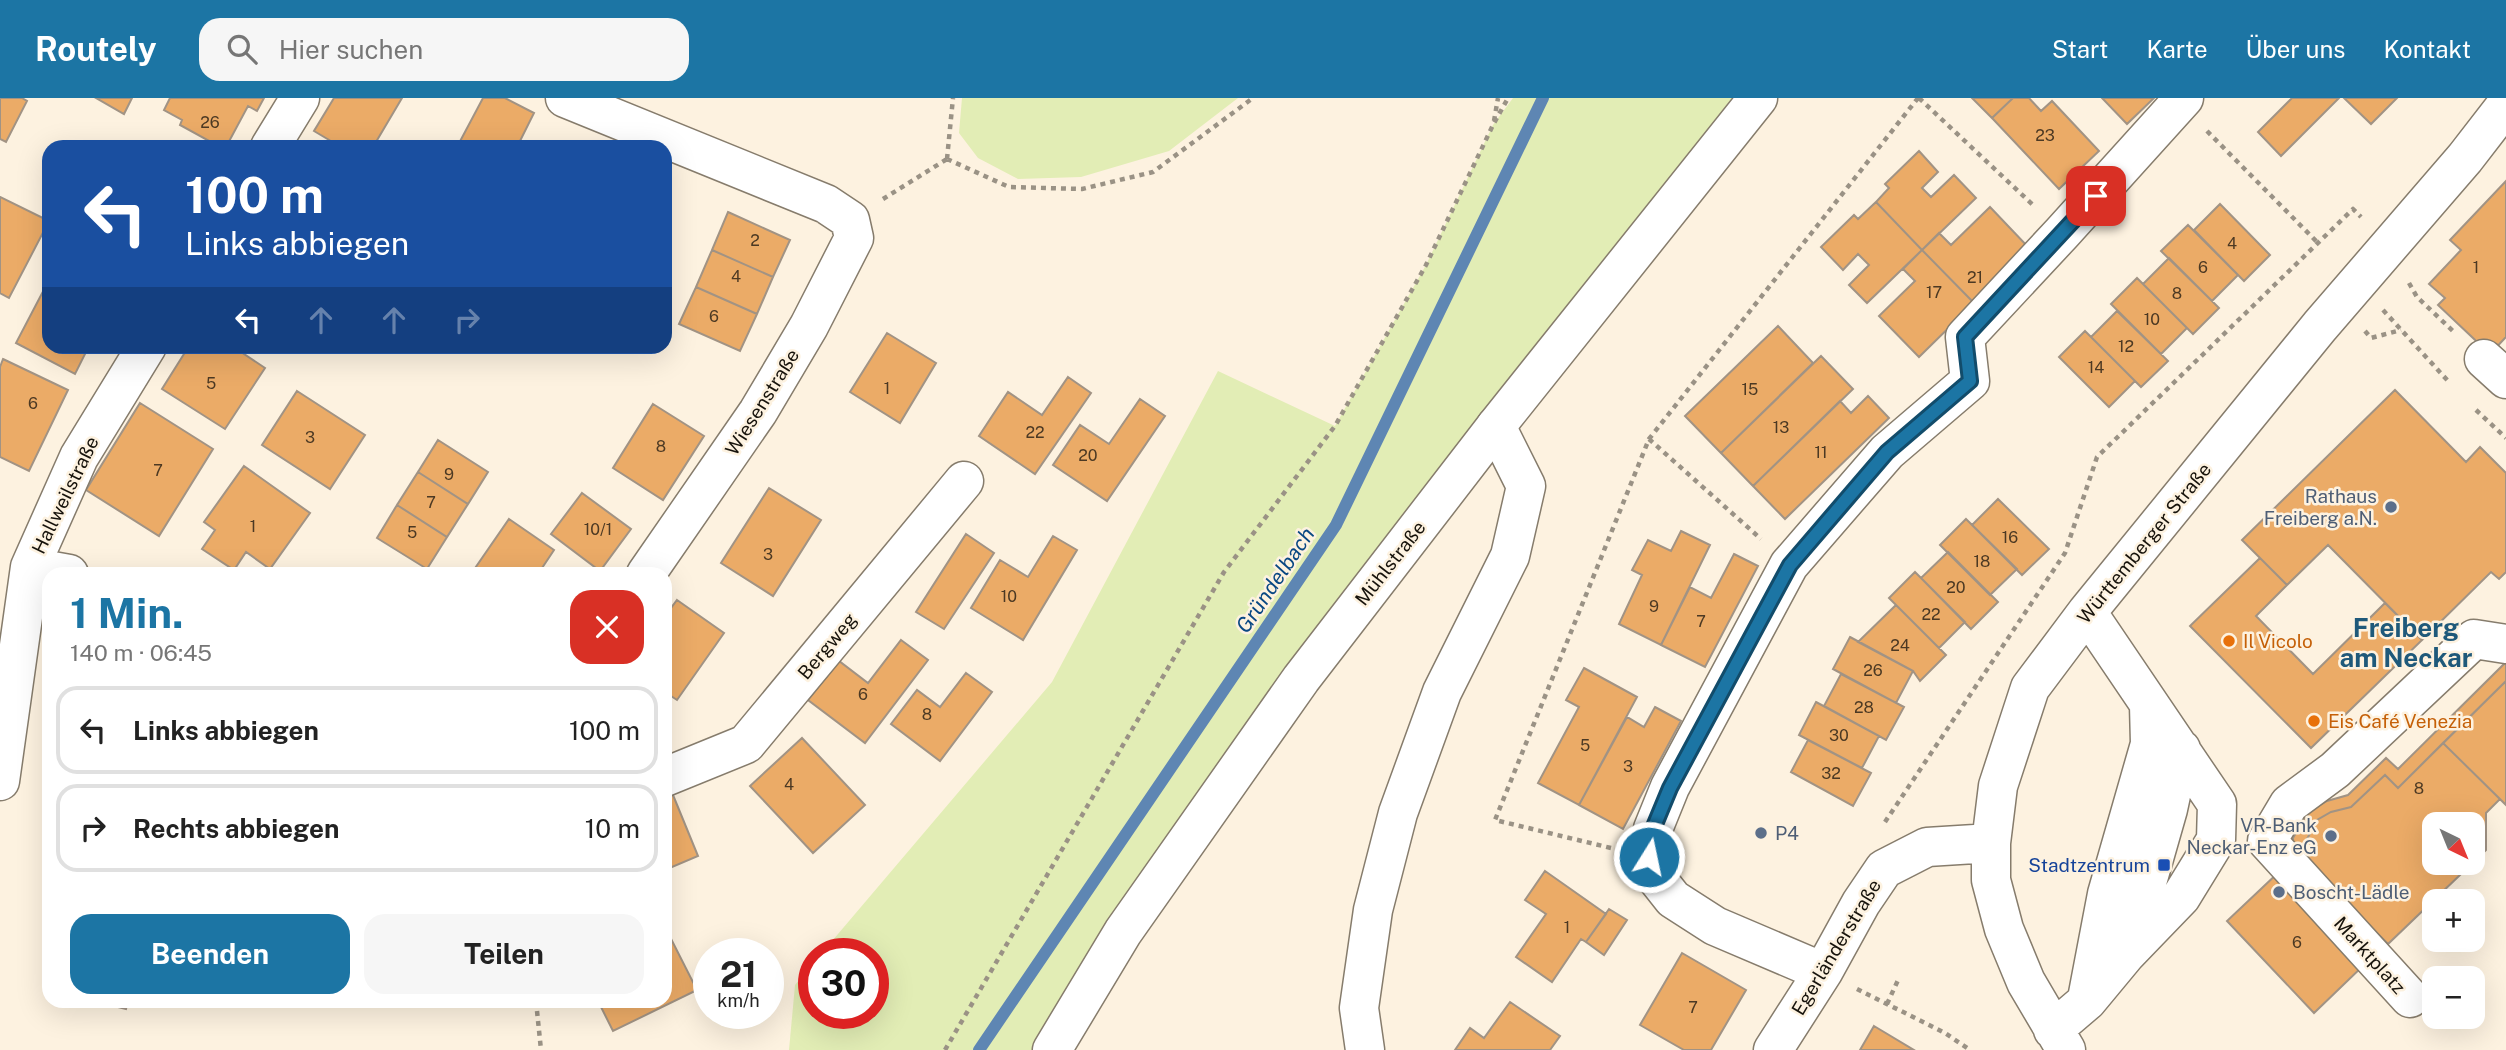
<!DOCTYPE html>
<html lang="de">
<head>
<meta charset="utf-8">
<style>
	body { margin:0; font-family:"Public Sans",sans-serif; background:#f6f6f6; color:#222; height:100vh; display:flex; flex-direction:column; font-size:26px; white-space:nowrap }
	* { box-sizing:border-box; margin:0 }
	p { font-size:23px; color:#767676 }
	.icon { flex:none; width:38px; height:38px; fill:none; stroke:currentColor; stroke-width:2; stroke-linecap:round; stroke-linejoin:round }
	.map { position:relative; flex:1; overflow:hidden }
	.drawer { position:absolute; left:42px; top:469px; width:630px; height:441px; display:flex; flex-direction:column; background:#fff; border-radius:21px; box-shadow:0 7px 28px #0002 }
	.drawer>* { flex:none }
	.hud { position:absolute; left:42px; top:42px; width:630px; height:214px; border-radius:21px; box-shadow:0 7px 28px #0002; background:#1a4fa0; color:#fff; overflow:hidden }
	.needle { width:46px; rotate:137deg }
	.buttons { position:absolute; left:2422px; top:714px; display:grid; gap:14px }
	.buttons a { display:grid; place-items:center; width:63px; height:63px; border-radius:14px; background:#fff; box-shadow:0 7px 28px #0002; font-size:35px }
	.speed { position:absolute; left:693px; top:840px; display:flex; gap:14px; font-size:35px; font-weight:700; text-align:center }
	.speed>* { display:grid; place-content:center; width:91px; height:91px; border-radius:50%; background:#fff; box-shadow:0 7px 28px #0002; line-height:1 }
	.speed small { font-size:18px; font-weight:400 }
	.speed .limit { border:10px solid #d22; background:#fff; color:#111 }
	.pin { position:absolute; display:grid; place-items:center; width:60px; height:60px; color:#fff; margin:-30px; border-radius:14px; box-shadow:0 4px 10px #0006 }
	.me { position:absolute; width:77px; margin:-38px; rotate:10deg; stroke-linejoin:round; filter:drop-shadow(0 0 5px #0008) }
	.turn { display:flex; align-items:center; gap:24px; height:147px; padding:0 28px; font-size:32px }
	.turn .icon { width:91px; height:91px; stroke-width:2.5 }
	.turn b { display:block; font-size:49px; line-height:60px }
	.lanes { display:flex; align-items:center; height:66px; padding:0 28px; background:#0003; justify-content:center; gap:35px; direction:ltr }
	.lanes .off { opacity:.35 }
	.round { display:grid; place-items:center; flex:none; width:74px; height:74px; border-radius:21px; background:#f6f6f6 }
	.head { display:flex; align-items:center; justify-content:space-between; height:119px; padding:0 28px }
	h1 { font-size:42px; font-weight:700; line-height:52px; color:#1c75a4 }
	.button { display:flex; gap:14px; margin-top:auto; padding:14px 28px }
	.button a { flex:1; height:80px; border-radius:21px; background:#1c75a4; color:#fff; font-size:28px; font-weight:700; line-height:80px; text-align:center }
	.button a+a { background:#f6f6f6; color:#222 }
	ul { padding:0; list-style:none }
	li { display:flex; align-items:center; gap:21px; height:88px; margin:0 14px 10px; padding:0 14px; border:4px solid #e0e0e0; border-radius:21px }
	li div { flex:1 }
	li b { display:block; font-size:26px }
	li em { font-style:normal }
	header { display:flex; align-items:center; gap:42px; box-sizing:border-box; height:98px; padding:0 35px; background:#1c75a4; color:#fff }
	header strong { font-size:33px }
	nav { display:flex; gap:38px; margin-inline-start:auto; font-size:24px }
	.search { width:490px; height:63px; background:#f6f6f6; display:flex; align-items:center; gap:18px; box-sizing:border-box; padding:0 24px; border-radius:21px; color:#767676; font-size:26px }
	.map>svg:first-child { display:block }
	.green { fill:#e2edb5 }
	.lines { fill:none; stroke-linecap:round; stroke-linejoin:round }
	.stream { stroke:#5e86b3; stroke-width:12 }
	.building { fill:#ebab67; stroke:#a19384; stroke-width:2; fill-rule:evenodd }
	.minor-casing { stroke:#867c6c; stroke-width:41 }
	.major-casing { stroke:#867c6c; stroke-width:41 }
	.path { stroke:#9a9285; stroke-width:4.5; stroke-dasharray:5 5; stroke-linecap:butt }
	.minor { stroke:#fff; stroke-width:38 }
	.major { stroke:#fff; stroke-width:38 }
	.route-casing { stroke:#124c6b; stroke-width:18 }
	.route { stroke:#1c75a4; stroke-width:12 }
	.service-dot { fill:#5c6f8a; stroke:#fdf2e0; stroke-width:2.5 }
	.food-dot { fill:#e8710a; stroke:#fdf2e0; stroke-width:2.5 }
	.transit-dot { fill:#1a4fb4; stroke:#fdf2e0; stroke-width:2.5 }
	.labels { text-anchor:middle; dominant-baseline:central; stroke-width:5; stroke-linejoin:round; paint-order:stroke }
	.number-label { font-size:16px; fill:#4c3923 }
	.street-label { font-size:19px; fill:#17130c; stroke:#fdf2e0 }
	.service-label { font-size:19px; fill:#4e5e75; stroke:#fdf2e0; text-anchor:end }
	.food-label { font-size:19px; fill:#c56008; stroke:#fdf2e0; text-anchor:start }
	.transit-label { font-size:19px; fill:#164399; stroke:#fdf2e0; text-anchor:end }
	.water-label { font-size:21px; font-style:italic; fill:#094883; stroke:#fdf2e0 }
	.district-label { font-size:26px; font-weight:bold; fill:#1f597a; stroke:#fdf2e0 }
</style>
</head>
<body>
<header>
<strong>Routely</strong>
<div class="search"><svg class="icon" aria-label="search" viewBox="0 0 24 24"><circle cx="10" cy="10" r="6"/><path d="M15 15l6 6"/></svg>Hier suchen</div>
<nav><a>Start</a><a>Karte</a><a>Über uns</a><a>Kontakt</a></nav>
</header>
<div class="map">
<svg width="2506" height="952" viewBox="0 0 2506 952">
	<rect width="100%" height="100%" fill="#fdf2e0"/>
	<path class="green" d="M962 0H1238L1169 53 1081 79 1018 81 978 60 959 35Z
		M1513 0H1758L1644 140 1052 952H789L795 887 814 864V915H873V856H821L1052 584 1218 273 1335 328 1426 167 1493 27Z"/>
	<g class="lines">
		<path class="stream" d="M979 952 1336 427 1543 0"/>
	</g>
	<path class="building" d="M0 0H22L27 3 6 44 0 41Z
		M96 0H132L124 16Z
		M170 0H264L257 13 248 8 226 49H220L180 27 182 22 164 12Z
		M334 0H402L373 49H341L314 33Z
		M483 0H505L534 15 517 49H457Z
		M1972 0H2013L1992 20Z
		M2013 0H2029L2041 13 2052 3 2099 53 2059 91 1992 20Z
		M2102 0H2154L2127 26Z
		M2292 0H2339L2281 58 2258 34Z
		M2344 0H2397L2371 26Z
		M1919 53 1938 74 1922 90 1931 99 1954 77 1976 100 1922 152 1876 104 1889 90 1885 86Z
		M2506 83V239L2490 256 2438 207 2445 200 2429 186 2461 152 2450 142Z
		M0 99 49 123 9 200 0 195Z
		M1876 104 1922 152 1867 205 1849 187 1869 167 1858 156 1843 172 1821 149 1854 117 1858 121Z
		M2220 106 2270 157 2244 183 2194 132Z
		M1990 109 2030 151 1974 205 1922 152 1939 135 1951 147Z
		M728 114 790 142 773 179 712 152Z
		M2188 127 2238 177 2212 203 2161 153Z
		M712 152 773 179 757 216 696 189Z
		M1922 152 1974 205 1919 259 1879 218 1915 183 1903 171Z
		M2169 160 2219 210 2193 236 2143 186Z
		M2137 180 2187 230 2161 256 2111 206Z
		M49 182V248H89L75 276 16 245Z
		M696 189 757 216 740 253 679 226Z
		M2117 213 2168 263 2141 289 2091 239Z
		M1778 228 1813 265 1721 355 1685 318Z
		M2085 233 2135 283 2109 309 2059 259Z
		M887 235 936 265 900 325 850 294Z
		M189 248H232L265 270 225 331 162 291Z
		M1821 258 1853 291 1753 388 1721 355Z
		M3 261 68 292 29 373 0 359V269Z
		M1068 279 1091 295 1035 376 979 338 1008 294 1042 317Z
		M2395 292 2466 364 2480 349 2506 375V474L2499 481 2491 474 2422 542 2328 447 2287 487 2242 442Z
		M297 293 365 337 330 391 262 347Z
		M1868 298 1889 320 1785 421 1753 388 1840 303 1851 315Z
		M1140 301 1165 318 1107 403 1053 367 1080 327 1109 346Z
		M140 305 213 351 159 438 86 392Z
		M653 306 704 338 663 402 613 370Z
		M438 342 488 374 468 406 418 374Z
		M244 368 310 415 270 471 246 454 234 472 202 451 215 432 204 424Z
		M418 374 468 406 447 439 397 407Z
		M769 390 821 422 773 498 721 465Z
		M582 395 631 431 600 473 551 436Z
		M1998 401 2049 451 2022 477 1972 427Z
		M397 407 447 439 427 471 377 440Z
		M509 421 554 452 538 476H471Z
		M1966 421 2017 471 1990 497 1940 447Z
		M1681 433 1710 447 1661 547 1619 526 1642 477 1632 472 1648 442 1671 453Z
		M966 436 994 455 944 531 916 514Z
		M1053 438 1077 452 1023 542 971 510 1000 462 1028 479Z
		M1948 454 1998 504 1971 531 1921 480Z
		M1734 456 1758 468 1705 569 1661 547 1690 489 1711 500Z
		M2260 460 2287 487 2256 518 2313 576 2385 505 2422 542 2311 650 2190 528Z
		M1915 474 1965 524 1939 550 1889 500Z
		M677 502 724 535 677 602 665 594V518Z
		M1896 507 1946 557 1920 583 1913 573 1858 544Z
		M1850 539 1913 573 1896 605 1833 571Z
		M901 542 928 562 865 645 808 602 839 563 868 585Z
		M2506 564V583L2398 690 2385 677 2351 709 2331 714 2317 722 2306 743V759L2314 772 2388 846 2380 854 2294 762 2293 740 2308 714 2327 703 2348 697 2386 660 2398 671Z
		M1584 570 1637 599 1579 707 1538 685 1579 609 1566 602Z
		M966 575 992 594 940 663 891 626 917 592 940 609Z
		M1841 576 1904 609 1886 642 1824 608Z
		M2506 583V707L2443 645Z
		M1816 604 1879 638 1862 670 1799 637Z
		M1655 609 1681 623 1623 731 1579 707 1627 619 1644 629Z
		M802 640 865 707 813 755 750 688Z
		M1808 642 1871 675 1853 708 1791 674Z
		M2443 645 2500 701 2486 715V752L2388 846 2314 772 2306 759V743L2317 722 2331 714 2351 709 2385 677 2398 690ZM2434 726H2473V765H2434Z
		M673 697 698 758 665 772V700Z
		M1545 773 1606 816 1586 844 1581 841 1552 884 1516 859 1546 816 1525 802Z
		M2280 773 2366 865 2314 915 2227 823Z
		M1609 811 1627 822 1604 857 1586 844Z
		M665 829 697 892 613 933 598 903H665Z
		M1682 855 1746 892 1711 952H1684L1640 927Z
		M94 903H128L126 911Z
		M1510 904 1560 938 1550 952H1455L1470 930 1484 940Z
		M1874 928 1914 952H1860Z"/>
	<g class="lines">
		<defs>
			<path id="minor" d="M565 0 826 106 850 122 854 140 809 228 758 314 646 476
				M270 49 300 0
				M2484 261 2506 281
				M30 469 69 476
				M665 679 746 646 964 383
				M0 683 30 469 79 359 147 248
				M2128 851 2168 711 2181 651
				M1823 874 1715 828 1673 801 1658 782 1649 759 1653 731 1670 689 1789 467 1887 354 1970 283 1965 239 2062 135 2184 0
				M2410 900 2267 743 2289 706 2335 672 2474 541 2506 546
				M2087 901 2107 796 2150 646 2149 607
				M2053 932 2087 903 2126 856 2181 799 2216 742 2217 706 2087 514
				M1365 952 1359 910 1373 812 1398 715 1442 594 1510 458 1526 388 1496 328
				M1773 952 1823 874 1861 805 1884 771 1927 749 1991 745
				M2066 952 2026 884 2004 831 1991 782V745L1998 688 2030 590 2087 514 2320 228 2465 60 2506 7"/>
			<path id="major" d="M1052 952 1123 834 1301 581 1496 328 1758 0"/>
		</defs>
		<use href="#minor" class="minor-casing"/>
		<use href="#major" class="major-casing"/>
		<path class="path" d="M1919 0 2033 107
			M1494 23 1498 0
			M2207 33 2318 145
			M947 61 1009 89 1082 91 1153 74 1253 0
			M947 61 953 0
			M883 101 947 61
			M2409 185 2417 199 2455 235
			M2383 212 2448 283
			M2365 233 2371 240 2401 232
			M2476 312 2506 340
			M1649 341 1761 441
			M1885 724 2065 455 2097 359 2353 111 2361 119
			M1611 750 1495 722 1649 341 1918 0
			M1857 891 1945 935 1970 952
			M536 903 541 952
			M1887 906 1899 880
			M945 952 1224 474 1335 328 1426 167 1493 27 1508 0"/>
		<use href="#minor" class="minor"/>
		<use href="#major" class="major"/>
	</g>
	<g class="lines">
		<defs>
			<path id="route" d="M1649 759 1653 731 1670 690 1790 467 1887 354 1970 283 1965 239 2096 98"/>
		</defs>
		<use href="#route" class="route-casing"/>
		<use href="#route" class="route"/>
	</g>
	<g class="service-dot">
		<circle cx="2391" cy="409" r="7"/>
		<circle cx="1761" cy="735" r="7"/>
		<circle cx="2331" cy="738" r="7"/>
		<circle cx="2279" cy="794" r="7"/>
	</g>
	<g class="food-dot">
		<circle cx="2229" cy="543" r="7"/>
		<circle cx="2314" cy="623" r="7"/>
	</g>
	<rect class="transit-dot" x="2157" y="760" width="14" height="14" rx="3.5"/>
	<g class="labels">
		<g class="number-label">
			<text x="210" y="24">26</text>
			<text x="2045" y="37">23</text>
			<text x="755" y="142">2</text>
			<text x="2232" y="145">4</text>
			<text x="2203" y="169">6</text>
			<text x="2476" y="169">1</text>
			<text x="736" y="178">4</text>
			<text x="1975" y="179">21</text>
			<text x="1934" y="194">17</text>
			<text x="2177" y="195">8</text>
			<text x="714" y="218">6</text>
			<text x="2152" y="221">10</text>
			<text x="2126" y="248">12</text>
			<text x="2096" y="269">14</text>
			<text x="211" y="285">5</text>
			<text x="887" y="290">1</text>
			<text x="1750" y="291">15</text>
			<text x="33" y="305">6</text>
			<text x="1781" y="329">13</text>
			<text x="1035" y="334">22</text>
			<text x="310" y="339">3</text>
			<text x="661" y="348">8</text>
			<text x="1821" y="354">11</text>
			<text x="1088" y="357">20</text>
			<text x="158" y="372">7</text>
			<text x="449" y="376">9</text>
			<text x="431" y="404">7</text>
			<text x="253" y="428">1</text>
			<text x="598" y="431">10/1</text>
			<text x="412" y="434">5</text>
			<text x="2010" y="439">16</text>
			<text x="768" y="456">3</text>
			<text x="1982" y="463">18</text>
			<text x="1956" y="489">20</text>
			<text x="1009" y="498">10</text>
			<text x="1654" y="508">9</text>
			<text x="1931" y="516">22</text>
			<text x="1701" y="523">7</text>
			<text x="1900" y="547">24</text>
			<text x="1873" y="572">26</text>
			<text x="863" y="596">6</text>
			<text x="1864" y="609">28</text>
			<text x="927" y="616">8</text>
			<text x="1839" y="637">30</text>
			<text x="1585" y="647">5</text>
			<text x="1628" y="668">3</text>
			<text x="1831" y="675">32</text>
			<text x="789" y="686">4</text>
			<text x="2419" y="690">8</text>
			<text x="1567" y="829">1</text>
			<text x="2297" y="844">6</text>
			<text x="1693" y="909">7</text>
		</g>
		<g class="street-label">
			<text transform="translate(762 304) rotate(-58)">Wiesenstraße</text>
			<text transform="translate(65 397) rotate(-64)">Hallweilstraße</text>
			<text transform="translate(2144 445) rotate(-51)">Württemberger Straße</text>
			<text transform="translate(1390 465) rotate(-52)">Mühlstraße</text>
			<text transform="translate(827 548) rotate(-50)">Bergweg</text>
			<text transform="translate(1836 849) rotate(-59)">Egerländerstraße</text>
			<text transform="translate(2370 857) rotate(48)">Marktplatz</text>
		</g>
		<g class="service-label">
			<text x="2377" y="398">Rathaus<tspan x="2377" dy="22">Freiberg a.N.</tspan></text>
			<text x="2317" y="727">VR-Bank<tspan x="2317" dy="22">Neckar-Enz eG</tspan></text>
			<text x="1775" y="735" text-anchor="start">P4</text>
			<text x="2293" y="794" text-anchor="start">Boscht-Lädle</text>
		</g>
		<g class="food-label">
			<text x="2243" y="543">Il Vicolo</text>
			<text x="2328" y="623">Eis Café Venezia</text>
		</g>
		<g class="transit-label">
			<text x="2150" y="767">Stadtzentrum</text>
		</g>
		<g class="water-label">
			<text transform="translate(1275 482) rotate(-56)">Gründelbach</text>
		</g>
		<g class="district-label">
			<text x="2406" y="529">Freiberg<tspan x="2406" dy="30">am Neckar</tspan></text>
		</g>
	</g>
</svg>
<div class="buttons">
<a><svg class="needle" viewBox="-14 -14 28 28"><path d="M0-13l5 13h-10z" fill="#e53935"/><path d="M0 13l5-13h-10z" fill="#767676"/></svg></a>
<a>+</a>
<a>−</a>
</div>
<div class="speed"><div>21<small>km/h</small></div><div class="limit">30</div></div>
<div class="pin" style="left:2096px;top:98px;background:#d93025"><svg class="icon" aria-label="arrive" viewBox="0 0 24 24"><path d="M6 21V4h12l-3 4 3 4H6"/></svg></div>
<svg class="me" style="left:1649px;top:759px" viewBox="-20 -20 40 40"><circle r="17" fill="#1c75a4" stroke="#fff" stroke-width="3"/><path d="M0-11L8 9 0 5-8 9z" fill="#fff"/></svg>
<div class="hud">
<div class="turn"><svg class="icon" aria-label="left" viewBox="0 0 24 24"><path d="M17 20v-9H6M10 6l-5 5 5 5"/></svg><div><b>100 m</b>Links abbiegen</div></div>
<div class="lanes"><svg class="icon" aria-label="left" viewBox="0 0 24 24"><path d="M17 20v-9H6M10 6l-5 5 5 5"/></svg><svg class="icon off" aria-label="ahead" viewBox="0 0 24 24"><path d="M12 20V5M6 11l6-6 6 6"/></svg><svg class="icon off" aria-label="ahead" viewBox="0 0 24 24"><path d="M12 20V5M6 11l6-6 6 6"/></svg><svg class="icon off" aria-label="right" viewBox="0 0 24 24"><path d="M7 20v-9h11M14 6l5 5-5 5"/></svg></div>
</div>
<section class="drawer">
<div class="head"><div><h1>1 Min.</h1><p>140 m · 06:45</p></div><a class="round" style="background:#d93025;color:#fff"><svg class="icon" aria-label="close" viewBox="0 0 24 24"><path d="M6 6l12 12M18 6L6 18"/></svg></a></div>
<ul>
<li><svg class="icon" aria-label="left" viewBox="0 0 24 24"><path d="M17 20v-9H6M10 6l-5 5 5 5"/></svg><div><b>Links abbiegen</b></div><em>100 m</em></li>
<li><svg class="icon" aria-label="right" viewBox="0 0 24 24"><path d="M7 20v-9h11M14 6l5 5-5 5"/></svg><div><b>Rechts abbiegen</b></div><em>10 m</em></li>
</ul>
<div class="button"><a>Beenden</a><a>Teilen</a></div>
</section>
</div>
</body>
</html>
